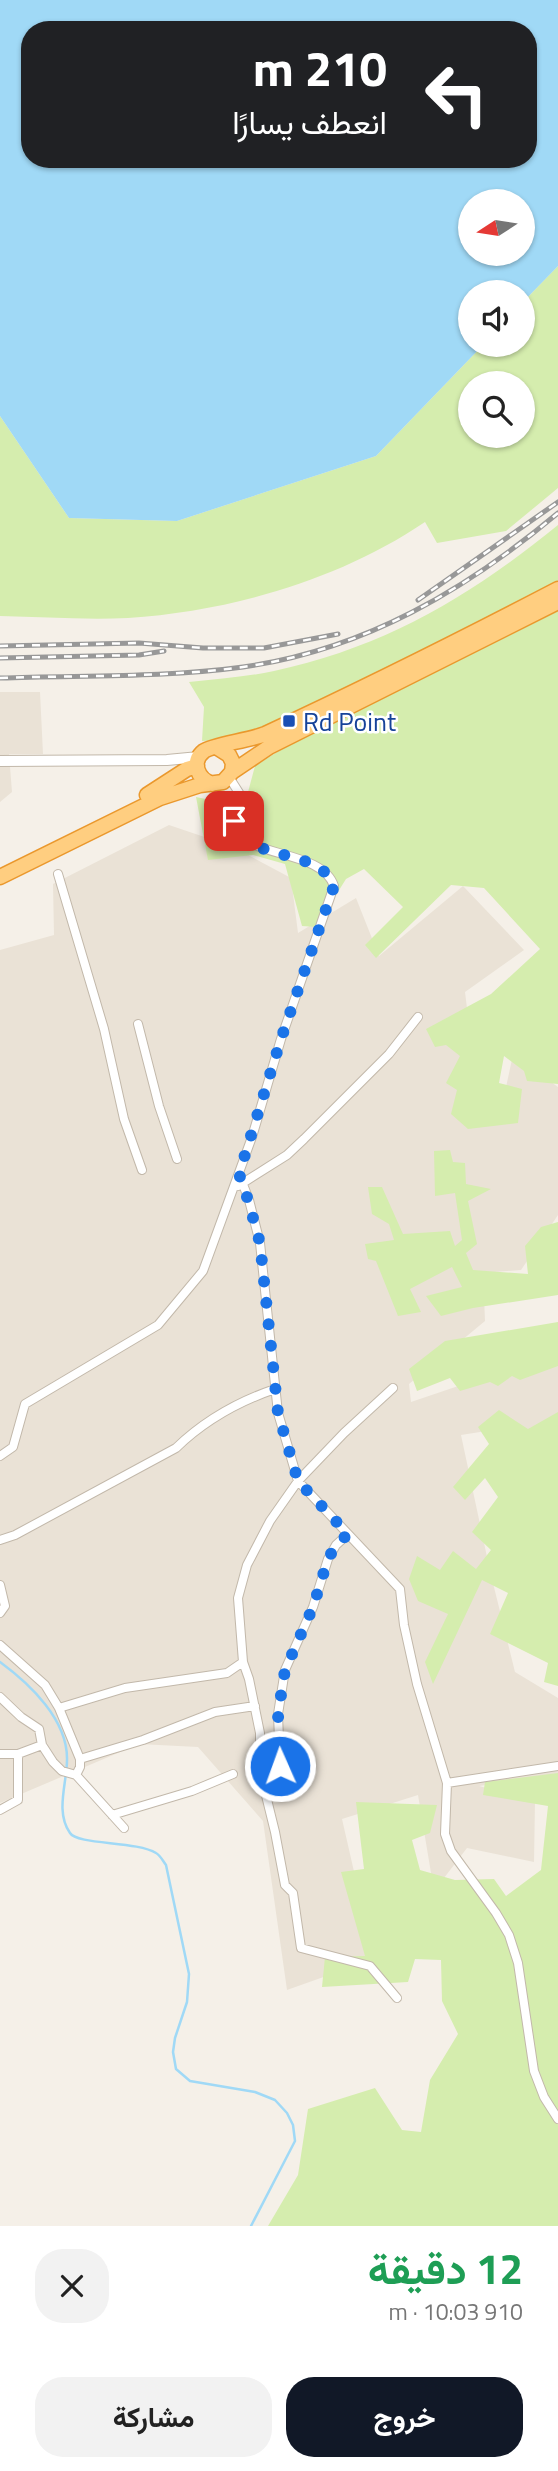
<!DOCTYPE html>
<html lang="ar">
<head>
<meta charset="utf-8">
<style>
	body { margin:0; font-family:"Titillium Web",Vazirmatn,sans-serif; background:#f2f2f2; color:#222; direction:rtl; height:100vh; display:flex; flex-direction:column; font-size:26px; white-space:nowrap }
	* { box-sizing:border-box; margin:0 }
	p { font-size:23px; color:#767676 }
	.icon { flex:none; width:38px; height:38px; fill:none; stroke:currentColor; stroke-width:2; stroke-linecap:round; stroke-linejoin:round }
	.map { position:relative; height:2226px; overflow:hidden; direction:ltr }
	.panel { display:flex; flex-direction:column; background:#fff; flex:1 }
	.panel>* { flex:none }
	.banner { position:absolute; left:21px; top:21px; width:516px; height:147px; border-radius:28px; box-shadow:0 2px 5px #0004; direction:rtl; background:#202124; color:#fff; overflow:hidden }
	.needle { width:46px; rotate:258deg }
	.controls { position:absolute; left:458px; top:189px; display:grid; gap:14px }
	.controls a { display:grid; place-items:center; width:77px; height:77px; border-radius:50%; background:#fff; box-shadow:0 2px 5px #0004; font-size:35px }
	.pin { position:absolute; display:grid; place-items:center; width:60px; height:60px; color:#fff; margin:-30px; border-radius:14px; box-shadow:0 4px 10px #0006 }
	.me { position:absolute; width:77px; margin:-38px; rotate:358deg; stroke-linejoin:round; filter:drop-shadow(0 0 5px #0008) }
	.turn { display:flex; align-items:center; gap:24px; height:147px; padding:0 35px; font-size:32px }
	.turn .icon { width:91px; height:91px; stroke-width:2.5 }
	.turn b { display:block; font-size:49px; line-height:60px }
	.round { display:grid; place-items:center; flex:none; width:74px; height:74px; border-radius:28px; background:#f2f2f2 }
	.overview { display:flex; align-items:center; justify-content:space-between; height:119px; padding:0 35px }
	h1 { font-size:42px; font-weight:700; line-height:52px; color:#1e9e55 }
	.action { display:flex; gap:14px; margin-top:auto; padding:14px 35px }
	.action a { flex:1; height:80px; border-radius:28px; background:#111827; color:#fff; font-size:28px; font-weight:700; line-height:80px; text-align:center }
	.action a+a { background:#f2f2f2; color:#222 }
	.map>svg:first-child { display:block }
	.residential { fill:#eae2d6 }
	.green { fill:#d5edae; fill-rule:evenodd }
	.water { fill:#a0d9f6; fill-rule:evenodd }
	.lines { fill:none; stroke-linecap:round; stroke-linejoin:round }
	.stream { stroke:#a0d9f6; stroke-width:2.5 }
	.minor-casing { stroke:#c2b8aa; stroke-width:10 }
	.tertiary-casing { stroke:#c2b8aa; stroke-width:12 }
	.trunk-casing { stroke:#ea982d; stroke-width:17 }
	.minor { stroke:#fff; stroke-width:8 }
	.tertiary { stroke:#fff; stroke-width:10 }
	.trunk { stroke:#ffce80; stroke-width:14 }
	.rail-casing { stroke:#989898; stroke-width:5 }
	.rail { stroke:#fff; stroke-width:2.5; stroke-dasharray:8; stroke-linecap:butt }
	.route { stroke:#1a73e8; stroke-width:12; stroke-dasharray:0 21.6 }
	.transit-dot { fill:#1a4fb4; stroke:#fff; stroke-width:2.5 }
	.labels { text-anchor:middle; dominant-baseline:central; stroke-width:5; stroke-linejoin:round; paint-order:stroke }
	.transit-label { font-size:26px; fill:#164399; stroke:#fff; text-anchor:start }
</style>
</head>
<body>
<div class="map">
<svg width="558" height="2226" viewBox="0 0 558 2226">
	<rect width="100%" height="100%" fill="#f5f0e8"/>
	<path class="residential" d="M0 692H40L43 754H9L12 792 0 802Z
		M169 825 231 846 291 878 298 933 356 898 379 956 463 886 524 950 465 992 474 1065 499 1119 513 1055 558 1087V1215L521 1270 483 1273 485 1321 409 1384 411 1402 544 1357 558 1355V1486L511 1427 461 1435 490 1571 515 1672 558 1698V1784L513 1781 479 1786 535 1801 534 1862 467 1848 434 1891 418 1795 342 1819 374 1959 287 1990 263 1821 198 1747 139 1744 0 1803V950L54 935 53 884Z"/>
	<path class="green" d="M558 266V488L506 531 437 543 425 522C339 580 231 611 128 618 86 620 42 617 0 616V416L69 518 177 521 376 456 483 345H523V302ZM471 383H523V436H471Z
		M558 525V585L289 721 231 740 202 741 204 707 189 682C218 679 246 677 274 671 386 647 471 596 558 525Z
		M558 607V1084L527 1081 524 1071 504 1056 499 1083 522 1089 518 1123 468 1129 451 1114 457 1090 446 1083 460 1056 446 1045 435 1047 426 1029 491 994 540 949 484 888 451 885 376 958 365 945 403 907 364 869 346 879 316 927 302 926 285 864 253 855 208 860 196 797 244 807 255 766 304 735Z
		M450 1150 453 1162 465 1163 466 1184 491 1189 468 1201 477 1244 466 1253 473 1270 528 1274 525 1246 541 1227 558 1222V1295L473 1308 441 1316 426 1296 462 1287 452 1267 410 1289 421 1312 398 1316 376 1261 368 1259 365 1244 394 1240 389 1224 372 1214 368 1187H382L403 1234 450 1231 455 1246 462 1240 455 1193 435 1196 434 1151Z
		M558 1322V1366L520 1380 512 1376 498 1386 490 1382 460 1391 450 1378 417 1391 409 1369 445 1341Z
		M499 1410 528 1429 558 1412V1686L544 1682 548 1663 490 1634 508 1593 482 1580 433 1684 425 1662 448 1614 418 1601 409 1579 417 1556 440 1570 453 1551 476 1569 491 1550 472 1532 498 1497 485 1478 465 1500 453 1487 489 1444 478 1427Z
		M558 1773V2226H268L298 2175 308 2109 375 2088 402 2130 421 2132 430 2080 458 2034 442 2001 441 1960 415 1959 408 1982 322 1987 325 1957 365 1956 341 1872 364 1869 356 1802 437 1805 430 1833 412 1840 420 1870 455 1880 494 1879 506 1896 541 1870 548 1806 483 1795 485 1782Z"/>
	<path class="water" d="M0 0H558V266L523 302V292H471V345H483L376 456 177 521 69 518 0 416ZM30 30H528V159H30ZM471 201H523V254H471Z"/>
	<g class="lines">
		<path class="stream" d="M0 1662C30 1684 68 1720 67 1760 67 1783 55 1812 70 1833 77 1845 137 1841 156 1853 160 1855 163 1861 166 1865L189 1974 187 2002 175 2038 173 2052 176 2069 190 2081 255 2092 275 2100 287 2113 293 2125 295 2141 251 2226"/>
		<defs>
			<path id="minor" d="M58 874 104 1029 124 1119 142 1170
				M138 1024 159 1106 177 1159
				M239 1174 249 1200 260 1243 278 1413 298 1481 400 1589 404 1625 417 1684 447 1783 445 1834 451 1851 496 1913 509 1935 518 1963 534 2071 544 2097 558 2119
				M238 1186 287 1155 304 1139 389 1054 418 1017
				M393 1388 344 1433 298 1481 270 1521 247 1565 238 1598 243 1662 249 1679 260 1733V1771L275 1832 285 1885 293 1893 301 1948 370 1966 397 1998
				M0 1456 13 1447 25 1404 158 1325 203 1271 252 1137 281 1039 334 886C322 849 244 858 235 827 231 816 239 806 241 796L229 777
				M0 1540 15 1535 176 1448C205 1420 237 1402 275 1389
				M0 1585 5 1606 0 1613
				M0 1645 45 1685 59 1708 125 1688 227 1673 243 1662
				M0 1697 21 1717 39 1729 42 1745 18 1754
				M59 1708 80 1759V1767L76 1775
				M42 1745 53 1762 62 1771 76 1775 124 1828
				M0 1754H18V1800L0 1810
				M80 1759 143 1740 215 1712 255 1706
				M260 1771 277 1770 280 1766 278 1714 285 1670 313 1607 328 1559 336 1545 348 1534
				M447 1783 558 1766
				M112 1815 192 1791 233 1774"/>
			<path id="tertiary" d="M0 761 167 760 199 757"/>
			<path id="trunk" d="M232 772 269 747 558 602
				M212 784C198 779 190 762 204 751 212 745 251 740 265 734 364 688 462 639 558 589
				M147 795 187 769 197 766
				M0 877 160 798 200 785 223 782 232 772 233 763 229 755 218 748"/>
		</defs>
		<use href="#minor" class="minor-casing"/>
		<use href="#tertiary" class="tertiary-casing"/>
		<use href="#trunk" class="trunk-casing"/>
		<use href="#minor" class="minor"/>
		<use href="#tertiary" class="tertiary"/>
		<use href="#trunk" class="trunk"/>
		<defs>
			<path id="rail" d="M418 600 558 502
				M0 646 139 643 203 648H264L338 634
				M0 658 139 655 164 651
				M0 678C81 675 163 678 243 667 364 650 466 590 558 513"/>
		</defs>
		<use href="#rail" class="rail-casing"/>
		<use href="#rail" class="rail"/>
	</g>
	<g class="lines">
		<path class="route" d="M234 821C237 861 322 847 334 886L281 1039 239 1174 248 1200 260 1243 278 1413 298 1481 348 1534 336 1545 328 1559 313 1607 285 1670 278 1714 280 1766"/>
	</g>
	<rect class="transit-dot" x="282" y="714" width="14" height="14" rx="3.5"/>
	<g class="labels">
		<g class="transit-label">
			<text x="303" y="721">Rd Point</text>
		</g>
	</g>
</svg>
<div class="controls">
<a><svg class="needle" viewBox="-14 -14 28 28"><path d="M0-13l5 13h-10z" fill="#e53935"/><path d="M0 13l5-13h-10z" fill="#767676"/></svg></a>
<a><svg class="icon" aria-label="sound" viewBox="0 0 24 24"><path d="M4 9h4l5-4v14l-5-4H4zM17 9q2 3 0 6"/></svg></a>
<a><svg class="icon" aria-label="search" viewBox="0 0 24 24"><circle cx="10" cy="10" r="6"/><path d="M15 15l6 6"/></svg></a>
</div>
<div class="pin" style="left:234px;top:821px;background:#d93025"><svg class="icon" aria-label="arrive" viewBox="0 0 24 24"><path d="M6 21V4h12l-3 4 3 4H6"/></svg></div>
<svg class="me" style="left:280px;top:1766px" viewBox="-20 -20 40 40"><circle r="17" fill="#1a73e8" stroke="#fff" stroke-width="3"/><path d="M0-11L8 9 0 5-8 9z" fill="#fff"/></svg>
<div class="banner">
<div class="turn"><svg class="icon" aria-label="left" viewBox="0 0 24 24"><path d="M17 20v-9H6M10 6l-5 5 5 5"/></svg><div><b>210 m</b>انعطف يسارًا</div></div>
</div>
</div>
<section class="panel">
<div class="overview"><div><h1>12 دقيقة</h1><p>910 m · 10:03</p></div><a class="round"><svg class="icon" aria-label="close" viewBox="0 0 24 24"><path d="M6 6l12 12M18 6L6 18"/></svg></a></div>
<div class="action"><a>خروج</a><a>مشاركة</a></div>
</section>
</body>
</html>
